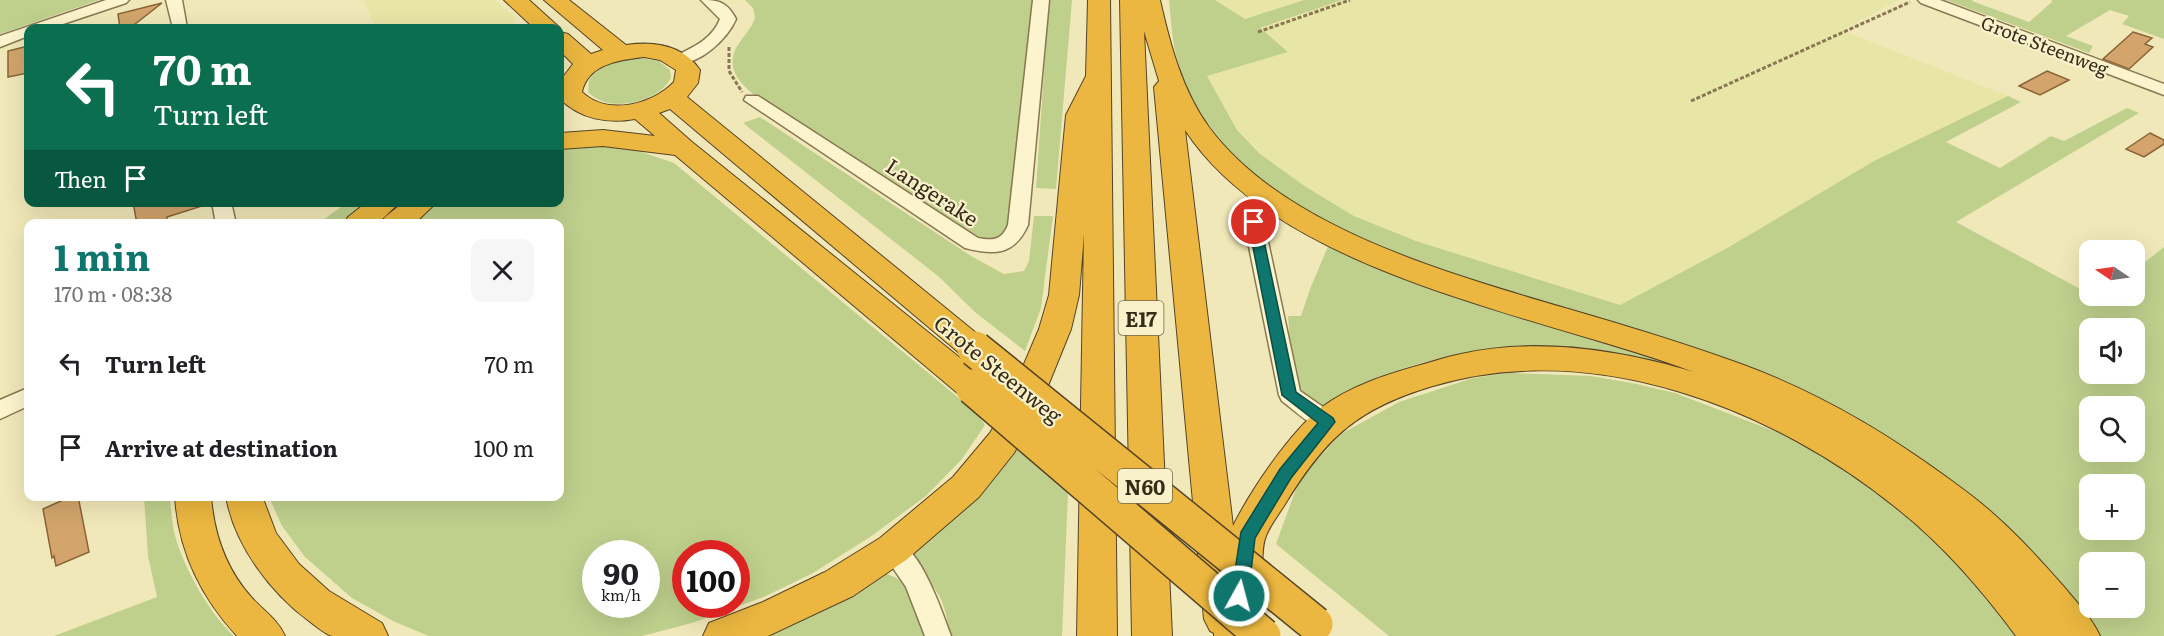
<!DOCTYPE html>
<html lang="en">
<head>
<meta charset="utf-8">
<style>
	body { margin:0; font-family:Literata,serif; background:#f6f6f6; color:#202124; height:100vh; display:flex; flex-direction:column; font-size:22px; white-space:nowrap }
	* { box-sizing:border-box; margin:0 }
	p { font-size:20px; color:#757577 }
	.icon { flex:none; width:33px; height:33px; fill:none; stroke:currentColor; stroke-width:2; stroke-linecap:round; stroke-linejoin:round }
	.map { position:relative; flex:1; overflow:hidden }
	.details { position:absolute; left:24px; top:219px; width:540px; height:282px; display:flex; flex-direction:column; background:#fff; border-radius:12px; box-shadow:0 6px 24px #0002 }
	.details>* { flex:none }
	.guide { position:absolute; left:24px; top:24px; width:540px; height:183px; border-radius:12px; box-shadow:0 6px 24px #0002; background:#0b6e4f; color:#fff; overflow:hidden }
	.needle { width:39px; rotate:283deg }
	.fabs { position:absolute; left:2079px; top:240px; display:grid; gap:12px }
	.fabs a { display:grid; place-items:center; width:66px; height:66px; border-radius:12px; background:#fff; box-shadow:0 6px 24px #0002; font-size:30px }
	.speed { position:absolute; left:582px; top:540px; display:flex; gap:12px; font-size:30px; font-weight:700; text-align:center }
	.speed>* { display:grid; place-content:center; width:78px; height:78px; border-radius:50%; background:#fff; box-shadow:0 6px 24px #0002; line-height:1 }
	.speed small { font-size:15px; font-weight:400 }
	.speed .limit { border:9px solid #d22; background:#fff; color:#111 }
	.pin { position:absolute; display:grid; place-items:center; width:51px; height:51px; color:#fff; margin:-26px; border:3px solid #fff; border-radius:50%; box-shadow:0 2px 6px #0007 }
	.me { position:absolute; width:66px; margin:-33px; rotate:7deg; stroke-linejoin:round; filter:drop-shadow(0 0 4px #0008) }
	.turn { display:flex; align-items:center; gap:21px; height:126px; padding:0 30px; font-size:27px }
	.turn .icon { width:78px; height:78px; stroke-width:2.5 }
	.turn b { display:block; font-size:42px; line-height:51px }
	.then { display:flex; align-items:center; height:57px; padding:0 30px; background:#0003; gap:12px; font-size:22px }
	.round { display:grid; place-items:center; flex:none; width:63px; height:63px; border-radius:12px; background:#f6f6f6 }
	.head { display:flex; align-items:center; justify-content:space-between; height:102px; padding:0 30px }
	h1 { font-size:36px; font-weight:700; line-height:45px; color:#0f766e }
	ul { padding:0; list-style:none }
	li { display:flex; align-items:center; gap:18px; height:84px; padding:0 30px }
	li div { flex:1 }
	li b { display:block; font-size:22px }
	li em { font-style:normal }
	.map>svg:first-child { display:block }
	.farmland { fill:#e8e6a6 }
	.green { fill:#bfd08d; fill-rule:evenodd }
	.building { fill:#d3a56c; stroke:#8a6337; stroke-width:1.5 }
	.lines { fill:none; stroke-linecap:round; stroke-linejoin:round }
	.minor-casing { stroke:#897753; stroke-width:3 }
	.highway-casing { stroke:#564428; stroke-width:2 }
	.path { stroke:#897753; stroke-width:3; stroke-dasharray:4 2; stroke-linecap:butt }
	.minor { fill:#fcf4cd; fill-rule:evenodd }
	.highway { fill:#ebb740; fill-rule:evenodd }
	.highway-bridge-casing { stroke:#564428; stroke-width:38; stroke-linecap:butt }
	.highway-bridge { stroke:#ebb740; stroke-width:35 }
	.route { fill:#0f766e; stroke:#0a4d48; stroke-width:1.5 }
	.labels { text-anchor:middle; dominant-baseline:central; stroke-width:4.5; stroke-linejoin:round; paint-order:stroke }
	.far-street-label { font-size:18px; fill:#372c19; stroke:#f8f1ca }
	.shield { fill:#f8f1ca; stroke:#71674e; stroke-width:1.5 }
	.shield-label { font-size:20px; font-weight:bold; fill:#372c19 }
	.street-label { font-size:21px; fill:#372c19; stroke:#f8f1ca }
</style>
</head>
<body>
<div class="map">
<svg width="2164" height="636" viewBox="0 0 2164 636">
	<rect width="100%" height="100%" fill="#f1e8b9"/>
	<path class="farmland" d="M364 0H495L515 17 512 28H375Z
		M1215 0H1304L1244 19Z
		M1342 0H1899L1842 30 2008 96 1874 161 1729 247 1620 305 1416 241 1354 216 1306 187 1260 154 1237 130 1207 76 1287 52 1259 29Z"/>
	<path class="green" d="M0 0H99L0 34Z
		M745 0H1037L1012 221C1005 237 996 243 979 237L770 107C753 93 724 77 735 50 741 38 751 30 755 18L753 8Z
		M1049 0H1072L1056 189 1036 188Z
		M1169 0H1215L1245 19 1304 0H1342L1260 28 1288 52 1207 76 1237 130 1260 154 1306 187 1354 216 1416 241 1620 305 1729 247 1874 161 2008 96 2021 102 1946 142 2000 168 2051 136 2064 141 2127 108 2139 113 1956 222 2097 298 2100 296H2134L2135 270 2164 247V636H2097L1877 437 1352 238C1329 224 1303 212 1281 196 1235 162 1193 116 1177 59 1172 41 1171 19 1169 0ZM2090 328H2134V374H2090ZM2090 406H2134V452H2090ZM2090 484H2134V530H2090ZM2090 562H2134V608H2090Z
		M1946 0H1973L1972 1 2029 22 2053 1 2050 0H2164V39L2122 24 2129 16 2110 10 2066 36 2093 46 2089 53Z
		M639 58 659 61 670 70 671 78C658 103 608 114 588 92L589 80C600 64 620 60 639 58Z
		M760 117 971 256 1004 274 1024 271 1029 261 1034 216H1053L1041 308 1025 351 976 313 938 276 743 123Z
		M584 143 621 145 674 163 977 413 985 425 962 459 926 496 870 537 813 573 766 596 692 623 642 636H429L395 622 352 598 305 557 282 526 269 497 560 496V224L408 223 437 203 560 202V147ZM596 554H646V604H596ZM686 554H736V604H686Z
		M346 203H369L341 223 318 224Z
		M1329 244C1431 290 1540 317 1646 351 1762 389 1874 443 1966 524 2004 557 2035 596 2065 636H2056C2031 604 2005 573 1976 543 1857 425 1674 342 1506 350 1446 353 1378 369 1330 406 1288 405 1291 347 1288 316H1301L1310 289Z
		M1509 373 1591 376 1637 384 1675 393 1800 441 1892 501 1957 559 2019 636H1389L1276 544 1300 478 1341 434 1399 402 1473 378Z
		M1013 445 1068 493 1062 636H949C948 619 945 604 935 589 927 577 920 571 914 557L916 550Z
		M144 497H170C171 510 172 526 176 539 185 570 210 614 234 636H54L157 597 148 556Z
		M883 573C917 582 919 607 929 636H760Z"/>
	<path class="building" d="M162 3 130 28H120L118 14Z
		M2133 32 2152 38 2145 44 2153 47 2129 69 2103 59Z
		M28 46V73L8 77V51Z
		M2047 71 2069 80 2040 95 2019 86Z
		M2150 133 2164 140V144L2144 157 2126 149Z
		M133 202H202V206L167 217V224H137Z
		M72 496H78L89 552 56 566 54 556 52 558 43 509Z"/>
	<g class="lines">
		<defs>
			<path id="minor" d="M106 0H129L126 3 51 28H28V36L0 47V36Z
				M166 0H182L187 28H173Z
				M701 0C719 0 727 2 736 19 728 38 698 68 675 62L673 59 675 56C694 47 712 39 720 19Z
				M1033 0H1049L1028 225C1014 256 994 255 965 248L744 100 746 96H758L978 238C993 241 1002 240 1008 225Z
				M1918 0H1940L2164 84V95L1921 3Z
				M1274 194 1281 196 1283 200 1264 223 1300 391 1336 416 1339 422 1336 428C1317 434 1297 412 1282 401L1279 395 1244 222 1267 196Z
				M212 202H231L236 224H216Z
				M28 388V406L0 419V400Z
				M893 538C921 548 941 609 951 636H925L906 587 880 549 884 542Z"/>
			<path id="highway" d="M504 0H529L560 28H534Z
				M544 0H569L626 45C654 41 683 45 700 70L698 83 687 97 986 341 991 349 986 357 975 361 964 357 670 109 659 113 692 142 985 378 990 387 985 396 973 399 961 396 675 155 603 146 560 149V133L603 130 655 136 635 119C608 124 580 119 560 99V81L573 64 560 51V32L568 34 591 54 603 50ZM644 57 660 60 676 70 674 82C652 105 607 116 582 92 588 64 619 60 644 57Z
				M1088 0H1110L1117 636H1077L1084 234 1079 295 1071 329 1039 408 1014 453 979 497 906 560 853 596 768 636H703L709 623 763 602 825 572 880 538 953 477 990 433 1006 406 1039 329 1049 295 1066 115 1086 76Z
				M1120 0H1160C1170 44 1182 90 1209 127 1283 228 1450 274 1565 308 1624 325 1683 343 1741 364 1826 395 1900 441 1972 496 2007 523 2036 555 2065 588 2078 604 2092 618 2100 636H2016C1982 590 1944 546 1899 510 1774 408 1594 338 1433 386 1359 408 1327 436 1287 501 1280 513 1271 523 1266 536 1262 545 1263 556 1262 566 1260 589 1257 613 1254 636H1214V633L1210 631 1204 619 1154 87 1159 81 1144 31 1172 636H1132ZM1185 130C1279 274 1540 315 1694 372 1621 350 1537 337 1461 354 1445 357 1429 363 1413 367 1382 376 1349 387 1322 407 1290 432 1251 490 1233 526Z
				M367 202H400L377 224H344L348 217Z
				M404 202H437L414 224H381L385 217Z
				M175 496H211C214 535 226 569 252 598 264 611 278 620 285 636H237C201 597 178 550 175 496Z
				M226 496H262L276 533 299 564 329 591 382 623 388 636C373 636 347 636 332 636 325 634 316 626 309 621 271 593 234 545 226 496Z"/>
		</defs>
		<use href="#minor" class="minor-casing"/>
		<use href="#highway" class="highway-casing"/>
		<path class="path" d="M1258 32 1350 0
			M729 47V71L742 92
			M1691 101 1910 2"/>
		<use href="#minor" class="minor"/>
		<use href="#highway" class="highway"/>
		<defs>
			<path id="highway-bridge" d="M975 349 1315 624
				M973 387 1263 636"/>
		</defs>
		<use href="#highway-bridge" class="highway-bridge-casing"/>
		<use href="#highway-bridge" class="highway-bridge"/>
	</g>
	<path class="route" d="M1254 218 1260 222 1296 392 1333 418 1335 422 1291 478 1255 538 1248 596 1245 601 1239 604 1233 601 1231 596 1241 532 1280 469 1318 423 1282 395 1248 222Z"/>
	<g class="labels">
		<g class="far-street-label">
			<text transform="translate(2045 45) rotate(21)">Grote Steenweg</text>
		</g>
		<g class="shield">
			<rect x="1118.5" y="301" width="45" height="34" rx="4.5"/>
			<rect x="1118" y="469" width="54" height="34" rx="4.5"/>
		</g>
		<g class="shield-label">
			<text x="1141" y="318">E17</text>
			<text x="1145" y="486">N60</text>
		</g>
		<g class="street-label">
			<text transform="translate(933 191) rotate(33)">Langerake</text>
			<text transform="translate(999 368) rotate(39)">Grote Steenweg</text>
		</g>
	</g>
</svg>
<div class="fabs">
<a><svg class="needle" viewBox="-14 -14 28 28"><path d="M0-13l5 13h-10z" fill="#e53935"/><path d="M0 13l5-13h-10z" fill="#757577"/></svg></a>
<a><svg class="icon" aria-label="sound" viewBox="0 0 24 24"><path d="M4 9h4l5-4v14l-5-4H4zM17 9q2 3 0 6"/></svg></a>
<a><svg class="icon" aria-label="search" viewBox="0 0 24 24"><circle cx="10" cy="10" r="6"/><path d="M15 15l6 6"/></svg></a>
<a>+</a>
<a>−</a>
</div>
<div class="speed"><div>90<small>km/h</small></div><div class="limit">100</div></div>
<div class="pin" style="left:1254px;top:222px;background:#d93025"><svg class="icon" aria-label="arrive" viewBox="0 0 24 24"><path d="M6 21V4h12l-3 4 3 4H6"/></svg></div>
<svg class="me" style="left:1239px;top:596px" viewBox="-20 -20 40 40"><circle r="17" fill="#0f766e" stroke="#fff" stroke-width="3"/><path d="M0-11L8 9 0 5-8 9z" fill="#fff"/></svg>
<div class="guide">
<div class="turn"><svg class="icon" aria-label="left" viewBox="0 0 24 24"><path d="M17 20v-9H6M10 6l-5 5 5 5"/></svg><div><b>70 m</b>Turn left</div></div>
<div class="then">Then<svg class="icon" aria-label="arrive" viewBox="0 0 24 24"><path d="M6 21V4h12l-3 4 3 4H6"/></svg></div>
</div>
<section class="details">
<div class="head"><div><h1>1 min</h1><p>170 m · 08:38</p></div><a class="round"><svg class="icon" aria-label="close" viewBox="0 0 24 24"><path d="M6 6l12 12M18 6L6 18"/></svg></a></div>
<ul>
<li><svg class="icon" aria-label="left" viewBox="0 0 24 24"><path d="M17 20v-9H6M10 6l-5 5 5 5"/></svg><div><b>Turn left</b></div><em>70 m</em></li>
<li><svg class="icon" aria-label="arrive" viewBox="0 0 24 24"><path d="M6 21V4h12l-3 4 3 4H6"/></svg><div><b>Arrive at destination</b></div><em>100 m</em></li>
</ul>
</section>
</div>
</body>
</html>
